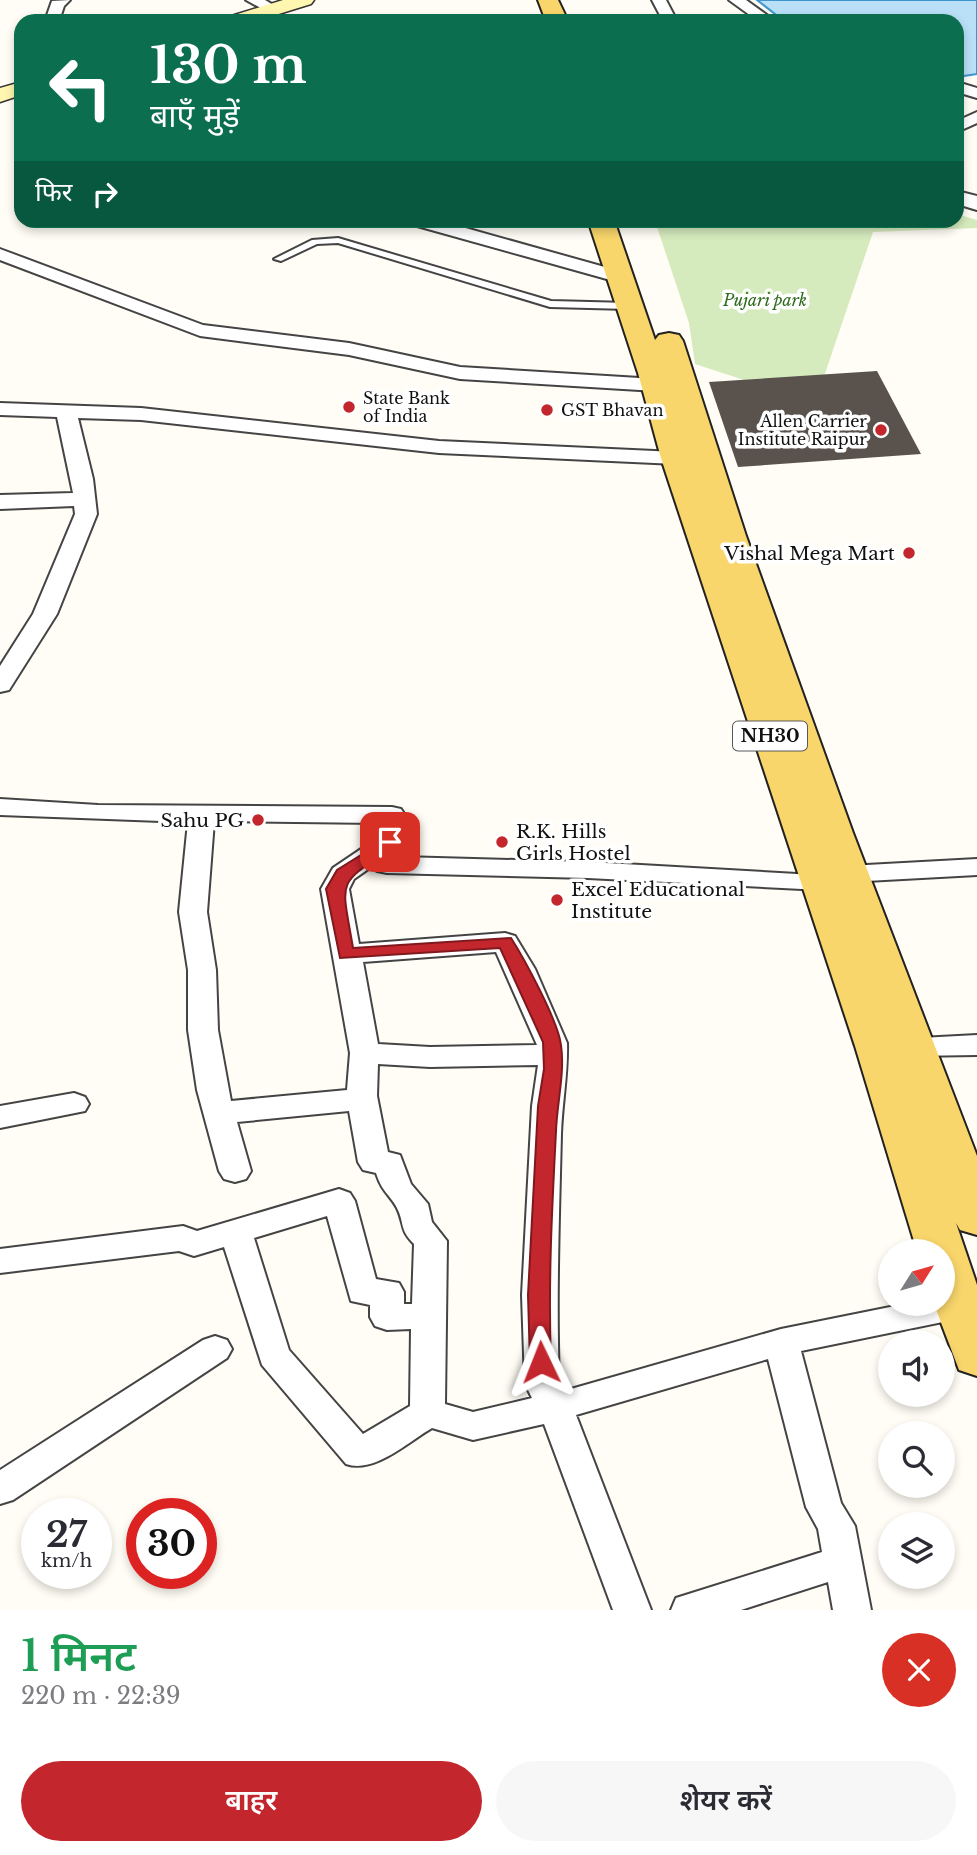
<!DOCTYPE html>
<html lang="hi">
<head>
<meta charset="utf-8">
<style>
	body { margin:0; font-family:"Libre Baskerville","Noto Sans Devanagari",serif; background:#f7f7f7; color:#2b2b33; height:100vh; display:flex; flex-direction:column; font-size:26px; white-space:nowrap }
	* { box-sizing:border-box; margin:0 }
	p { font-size:23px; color:#7c7c81 }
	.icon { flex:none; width:38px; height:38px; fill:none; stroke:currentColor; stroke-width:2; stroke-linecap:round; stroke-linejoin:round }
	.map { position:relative; height:1610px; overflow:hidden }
	.details { display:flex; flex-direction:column; background:#fff; flex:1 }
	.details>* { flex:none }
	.hud { position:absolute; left:14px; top:14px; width:950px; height:214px; border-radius:21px; box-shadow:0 4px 10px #0003; background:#0b6e4f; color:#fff; overflow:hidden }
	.needle { width:46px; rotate:53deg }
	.tools { position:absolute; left:878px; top:1239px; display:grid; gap:14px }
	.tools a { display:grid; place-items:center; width:77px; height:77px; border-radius:50%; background:#fff; box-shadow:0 4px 10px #0003; font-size:35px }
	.speed { position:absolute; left:21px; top:1498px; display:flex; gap:14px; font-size:35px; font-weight:700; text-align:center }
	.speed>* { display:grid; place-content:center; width:91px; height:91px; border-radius:50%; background:#fff; box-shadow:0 4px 10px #0003; line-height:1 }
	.speed small { font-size:18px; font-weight:400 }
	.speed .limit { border:10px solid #d22; background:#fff; color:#111 }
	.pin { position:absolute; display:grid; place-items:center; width:60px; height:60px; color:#fff; margin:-30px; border-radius:14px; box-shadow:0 4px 10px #0006 }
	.me { position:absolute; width:77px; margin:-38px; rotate:358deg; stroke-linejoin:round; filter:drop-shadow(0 0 5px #0008) }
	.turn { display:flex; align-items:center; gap:24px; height:147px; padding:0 21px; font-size:32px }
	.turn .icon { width:91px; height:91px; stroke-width:2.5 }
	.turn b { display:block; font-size:49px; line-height:60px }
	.then { display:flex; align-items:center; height:66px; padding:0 21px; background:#0003; gap:14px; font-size:26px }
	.round { display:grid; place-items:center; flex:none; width:74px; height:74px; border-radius:37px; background:#f7f7f7 }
	.overview { display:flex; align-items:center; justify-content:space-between; height:119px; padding:0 21px }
	h1 { font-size:42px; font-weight:600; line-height:52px; color:#1e9e55 }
	.action { display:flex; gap:14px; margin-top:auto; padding:14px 21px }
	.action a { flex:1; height:80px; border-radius:42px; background:#c4262e; color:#fff; font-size:28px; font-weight:600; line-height:80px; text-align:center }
	.action a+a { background:#f7f7f7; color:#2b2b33 }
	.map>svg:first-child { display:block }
	.green { fill:#d5ebbd }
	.water { fill:#b9e0f7; stroke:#3f96cf; stroke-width:2 }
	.building { fill:#5a524d }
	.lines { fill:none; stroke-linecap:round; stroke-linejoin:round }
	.service-casing { stroke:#444; stroke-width:4 }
	.minor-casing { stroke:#444; stroke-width:4 }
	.tertiary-casing { stroke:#444; stroke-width:4 }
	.secondary-casing { stroke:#333; stroke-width:3 }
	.primary-casing { stroke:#222; stroke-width:4 }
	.service { fill:#fff; fill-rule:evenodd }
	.minor { fill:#fff; fill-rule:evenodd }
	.tertiary { fill:#fff; fill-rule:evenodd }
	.secondary { fill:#fff6b0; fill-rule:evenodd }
	.primary { fill:#f9d66b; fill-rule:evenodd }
	.route { fill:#c4262e; stroke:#7f191e; stroke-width:2 }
	.poi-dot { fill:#c4262e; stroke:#fff; stroke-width:2.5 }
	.labels { text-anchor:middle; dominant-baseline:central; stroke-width:7; stroke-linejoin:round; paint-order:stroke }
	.far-park-label { font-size:16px; font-style:italic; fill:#2f6b1f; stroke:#fff }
	.far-poi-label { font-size:16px; fill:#111; stroke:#fff; text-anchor:start }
	.shield { fill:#fff; stroke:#585858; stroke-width:2 }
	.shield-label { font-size:18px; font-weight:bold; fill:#111 }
	.poi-label { font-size:19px; fill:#111; stroke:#fff; text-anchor:end }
</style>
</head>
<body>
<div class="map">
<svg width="977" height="1610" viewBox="0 0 977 1610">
	<rect width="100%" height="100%" fill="#fffdf5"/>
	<path class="green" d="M957 214 977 220V228L873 232 815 403 695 364 689 323 655 221 957 220Z"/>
	<path class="water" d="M757 0H977V74L957 77V21H784Z"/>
	<path class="building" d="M877 371 921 454 738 467 709 382Z"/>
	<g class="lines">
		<defs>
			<path id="service" d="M338 238 551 301 629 303 633 306 629 309 550 307 338 243 317 244 281 261 274 259 312 240Z"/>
			<path id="minor" d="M70 0 64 6 59 21H45L52 1Z
				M246 0H265L280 9 268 12Z
				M652 0H666L677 21H663Z
				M729 0H746L775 21H758Z
				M957 82 977 88V98L957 92Z
				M977 112V123L957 132V121Z
				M408 220H437L626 273 629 277 626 281H614L410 224Z
				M0 249 203 325 349 343 460 367 656 379 666 385 656 391 460 379 349 355 200 336 0 260Z
				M0 403 141 408 439 441 676 452 687 458 676 464 439 453 141 420 78 418 93 479 97 514 57 614 9 690 0 692V666L33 614 75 514 74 506 0 509V495L73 493 57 417 0 415Z
				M0 799 98 805 392 807 401 809 405 815 401 857 588 862 832 876 836 882 832 888 822 890 588 878 387 873 377 871 374 865 354 879 349 889 359 944 505 933 515 936 535 969 567 1043C568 1073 562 1103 561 1134 559 1218 556 1300 559 1383L564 1391 781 1329 905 1304H943V1296L977 1289V1315L801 1351 841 1503 855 1526 871 1610H833L828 1582 741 1610H671L676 1598 822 1552 818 1529 806 1507 768 1359 576 1415 651 1610H613L544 1424 473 1440 432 1428C408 1442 374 1474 346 1464L262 1365 224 1247 194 1256 179 1251 0 1273V1249L183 1226 197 1231 339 1189 350 1193 355 1201 376 1279 399 1283 404 1292V1304H412L414 1244C399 1229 405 1224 397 1208 389 1193 383 1194 376 1173L363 1170 358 1162 349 1111 237 1122 251 1171 246 1179 235 1182 224 1179 219 1171 197 1090 188 1030V970L179 912 188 822 0 815ZM214 821 378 823 376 839 333 868 321 889 350 1053 347 1090 231 1101 218 1030 216 970 207 912ZM496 952 537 1045 430 1047 378 1044 363 962ZM378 1064 430 1067 538 1065 532 1106 522 1295 525 1384 532 1398 473 1412 445 1404 447 1241 432 1222 428 1204 411 1184 400 1155 388 1152 377 1096ZM327 1216 351 1301 370 1305V1317L375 1326 387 1330 411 1329 410 1406 363 1434 289 1350 254 1238Z
				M977 859V875L848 882 838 880 834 874 838 868 848 866Z
				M977 1035V1055L912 1056 901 1053 897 1046 901 1039Z
				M74 1093 85 1097 89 1104 85 1111 0 1128V1106Z
				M215 1336 227 1340 232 1349 227 1358 13 1500 0 1504V1470L203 1340Z"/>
			<path id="tertiary" d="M957 191 977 196V210L957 204Z"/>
			<path id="secondary" d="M283 0H314L311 4 256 21H225L228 17Z
				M21 82V95L0 102V88Z"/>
			<path id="primary" d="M538 0H558L568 21H546Z
				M588 220H614L655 340 659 335 669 333 679 335 683 341 746 536 853 833 977 1156V1235L960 1230 956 1223 977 1285V1376L959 1370 934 1304H943V1251H917L855 1046 661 458 638 373Z"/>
		</defs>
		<use href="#service" class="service-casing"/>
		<use href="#minor" class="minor-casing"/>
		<use href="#tertiary" class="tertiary-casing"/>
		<use href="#secondary" class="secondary-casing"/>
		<use href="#primary" class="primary-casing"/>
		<use href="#service" class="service"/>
		<use href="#minor" class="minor"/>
		<use href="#tertiary" class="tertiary"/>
		<use href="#secondary" class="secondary"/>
		<use href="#primary" class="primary"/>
	</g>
	<path class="route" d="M390 837 396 838V845C335 887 341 876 353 948L511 938C525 960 558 1021 561 1045 565 1073 557 1102 556 1131 552 1208 548 1284 551 1362L548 1367H533L530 1362 528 1295 538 1106 544 1069 543 1042 500 948 340 958 326 889 337 870Z"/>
	<g class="poi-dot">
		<circle cx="349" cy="407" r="7"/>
		<circle cx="547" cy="410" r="7"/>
		<circle cx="881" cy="430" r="7"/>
		<circle cx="909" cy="553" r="7"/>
		<circle cx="258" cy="820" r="7"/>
		<circle cx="502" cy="842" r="7"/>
		<circle cx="557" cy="900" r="7"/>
	</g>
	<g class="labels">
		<g class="far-park-label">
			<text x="765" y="300">Pujari park</text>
		</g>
		<g class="far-poi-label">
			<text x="363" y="398">State Bank<tspan x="363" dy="18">of India</tspan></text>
			<text x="561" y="410">GST Bhavan</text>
			<text x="867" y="421" text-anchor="end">Allen Carrier<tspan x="867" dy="18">Institute Raipur</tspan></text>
		</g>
		<rect class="shield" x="733" y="721.5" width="74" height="29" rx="5"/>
		<g class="shield-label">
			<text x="770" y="736">NH30</text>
		</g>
		<g class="poi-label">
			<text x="895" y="553">Vishal Mega Mart</text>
			<text x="244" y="820">Sahu PG</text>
			<text x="516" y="831" text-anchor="start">R.K. Hills<tspan x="516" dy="22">Girls Hostel</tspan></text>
			<text x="571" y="889" text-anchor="start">Excel Educational<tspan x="571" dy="22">Institute</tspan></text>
		</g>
	</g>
</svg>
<div class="tools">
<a><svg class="needle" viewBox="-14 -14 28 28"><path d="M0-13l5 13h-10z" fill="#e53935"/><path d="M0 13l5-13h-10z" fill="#7c7c81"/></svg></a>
<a><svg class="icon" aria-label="sound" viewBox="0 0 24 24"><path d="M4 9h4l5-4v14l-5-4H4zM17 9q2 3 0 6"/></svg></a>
<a><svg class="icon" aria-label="search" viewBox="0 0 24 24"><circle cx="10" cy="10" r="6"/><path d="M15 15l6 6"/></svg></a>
<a><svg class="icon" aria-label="layers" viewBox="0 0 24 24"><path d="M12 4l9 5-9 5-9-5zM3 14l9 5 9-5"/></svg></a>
</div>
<div class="speed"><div>27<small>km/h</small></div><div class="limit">30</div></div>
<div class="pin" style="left:390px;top:842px;background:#d93025"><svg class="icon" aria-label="arrive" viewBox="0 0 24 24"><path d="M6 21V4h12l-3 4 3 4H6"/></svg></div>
<svg class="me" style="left:541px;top:1362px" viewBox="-20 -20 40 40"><path d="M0-17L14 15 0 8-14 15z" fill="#c4262e" stroke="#fff" stroke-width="4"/></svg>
<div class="hud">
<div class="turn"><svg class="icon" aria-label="left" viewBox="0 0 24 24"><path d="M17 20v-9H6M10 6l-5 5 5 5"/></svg><div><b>130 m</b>बाएँ मुड़ें</div></div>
<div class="then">फिर<svg class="icon" aria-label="right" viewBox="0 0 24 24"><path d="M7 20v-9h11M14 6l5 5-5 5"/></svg></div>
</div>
</div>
<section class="details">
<div class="overview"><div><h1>1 मिनट</h1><p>220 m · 22:39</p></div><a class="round" style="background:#d93025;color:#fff"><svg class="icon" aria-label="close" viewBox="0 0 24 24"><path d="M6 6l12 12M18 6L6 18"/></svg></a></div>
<div class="action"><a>बाहर</a><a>शेयर करें</a></div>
</section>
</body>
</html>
